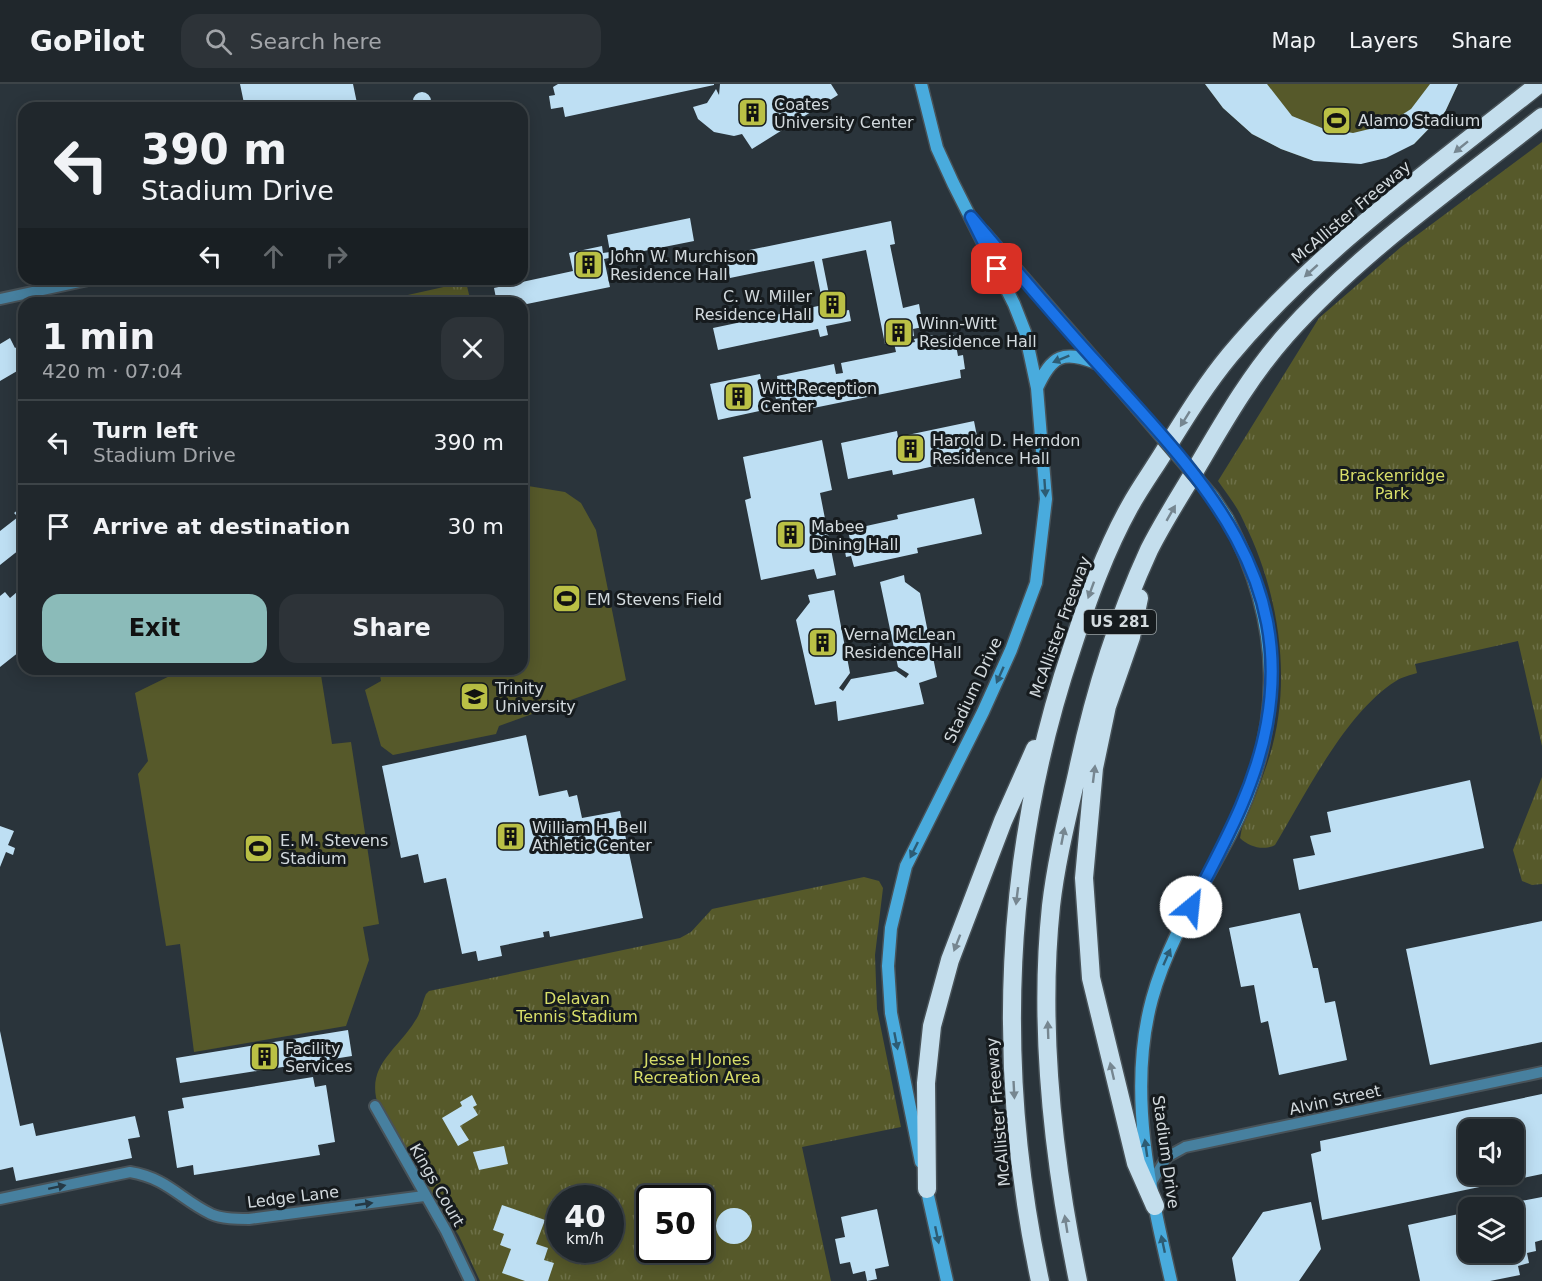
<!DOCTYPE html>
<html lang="en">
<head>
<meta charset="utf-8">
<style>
	body { margin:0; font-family:"DejaVu Sans",sans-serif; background:#2d3338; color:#f1f3f6; height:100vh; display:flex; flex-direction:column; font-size:22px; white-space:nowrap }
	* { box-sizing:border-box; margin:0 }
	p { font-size:20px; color:#a2a5a9 }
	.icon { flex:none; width:33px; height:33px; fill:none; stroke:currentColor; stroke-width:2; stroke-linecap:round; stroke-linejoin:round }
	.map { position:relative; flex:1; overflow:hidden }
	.side { position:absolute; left:18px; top:213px; width:510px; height:378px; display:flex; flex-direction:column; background:#20272c; border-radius:18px; box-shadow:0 3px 15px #0003,0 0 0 2px #3d4448 }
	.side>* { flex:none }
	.hud { position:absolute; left:18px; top:18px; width:510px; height:183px; border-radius:18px; box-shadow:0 3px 15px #0003,0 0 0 2px #3d4448; background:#20272c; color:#f1f3f6; overflow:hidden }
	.tools { position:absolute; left:1458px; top:1035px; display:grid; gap:12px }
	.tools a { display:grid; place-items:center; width:66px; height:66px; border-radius:12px; background:#20272c; box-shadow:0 3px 15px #0003,0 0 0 2px #3d4448; font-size:30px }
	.speed { position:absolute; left:546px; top:1101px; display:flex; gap:12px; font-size:30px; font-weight:700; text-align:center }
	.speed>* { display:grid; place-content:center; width:78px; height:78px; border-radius:50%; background:#20272c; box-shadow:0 3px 15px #0003,0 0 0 2px #3d4448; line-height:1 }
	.speed small { font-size:15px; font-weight:400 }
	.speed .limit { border:3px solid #111; border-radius:9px; background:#fff; color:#111 }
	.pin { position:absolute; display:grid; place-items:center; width:51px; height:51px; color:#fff; margin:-26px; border-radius:12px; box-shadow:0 3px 9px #0006 }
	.me { position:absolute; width:66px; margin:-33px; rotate:28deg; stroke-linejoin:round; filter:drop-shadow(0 0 4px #0008) }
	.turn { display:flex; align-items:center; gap:21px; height:126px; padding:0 24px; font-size:27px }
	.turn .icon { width:78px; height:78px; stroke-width:2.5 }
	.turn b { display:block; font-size:42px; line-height:51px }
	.lanes { display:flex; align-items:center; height:57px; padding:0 24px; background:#0003; justify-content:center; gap:30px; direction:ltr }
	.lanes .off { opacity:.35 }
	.round { display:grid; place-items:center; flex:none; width:63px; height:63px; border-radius:18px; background:#2d3338 }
	.head { display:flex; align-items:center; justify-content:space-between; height:102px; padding:0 24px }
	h1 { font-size:36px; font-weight:700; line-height:45px }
	.button { display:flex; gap:12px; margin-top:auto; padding:12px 24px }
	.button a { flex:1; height:69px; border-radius:18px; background:#8bbbb9; color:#111; font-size:24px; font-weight:700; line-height:69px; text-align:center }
	.button a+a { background:#2d3338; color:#f1f3f6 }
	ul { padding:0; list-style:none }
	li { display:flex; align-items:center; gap:18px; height:84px; padding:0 24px; border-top:2px solid #3d4448 }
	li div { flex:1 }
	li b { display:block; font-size:22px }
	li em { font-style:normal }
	header { display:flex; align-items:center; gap:36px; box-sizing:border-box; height:84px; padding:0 30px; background:#20272c; border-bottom:2px solid #3d4448 }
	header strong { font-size:28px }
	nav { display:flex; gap:33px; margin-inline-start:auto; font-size:21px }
	.search { width:420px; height:54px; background:#2d3338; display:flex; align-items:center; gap:15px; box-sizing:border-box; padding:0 21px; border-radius:18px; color:#a2a5a9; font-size:22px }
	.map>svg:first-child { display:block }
	.green { fill:#56592a }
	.park { fill:url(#park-tufts); fill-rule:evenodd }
	.building { fill:#bedff3; fill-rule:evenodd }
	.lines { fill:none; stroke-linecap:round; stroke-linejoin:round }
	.street-casing { stroke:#485258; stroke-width:14 }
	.secondary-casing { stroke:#485258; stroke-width:15 }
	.highway-casing { stroke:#485258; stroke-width:21 }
	.street { stroke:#47809f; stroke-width:10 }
	.secondary { stroke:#49abdd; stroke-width:12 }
	.highway { stroke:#c4deed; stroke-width:18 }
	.secondary-bridge-casing { stroke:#485258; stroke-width:15; stroke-linecap:butt }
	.secondary-bridge { stroke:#49abdd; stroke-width:12 }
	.oneway { fill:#768690 }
	.oneway2 { fill:#2d5c74 }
	.oneway3 { fill:#253945 }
	.route-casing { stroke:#114b97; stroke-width:15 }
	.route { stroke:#1a73e8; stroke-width:10 }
	.labels { text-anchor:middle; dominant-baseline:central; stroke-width:6; stroke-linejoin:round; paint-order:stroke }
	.shield { fill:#161b1e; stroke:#9aa1a4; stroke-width:1.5 }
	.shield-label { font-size:15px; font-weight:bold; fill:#d3dade }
	.poi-label { font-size:16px; fill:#d3dade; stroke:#161b1e; text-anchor:start }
	.street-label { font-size:16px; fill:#d3dade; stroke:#161b1e }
	.park-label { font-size:16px; fill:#d8de69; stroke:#161b1e }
</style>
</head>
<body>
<header>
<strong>GoPilot</strong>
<div class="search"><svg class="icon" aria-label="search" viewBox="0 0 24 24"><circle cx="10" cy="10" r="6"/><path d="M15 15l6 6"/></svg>Search here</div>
<nav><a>Map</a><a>Layers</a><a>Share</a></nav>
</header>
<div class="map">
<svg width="1542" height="1197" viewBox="0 0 1542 1197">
	<defs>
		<pattern id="park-tufts" width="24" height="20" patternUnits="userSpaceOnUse" patternTransform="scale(1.5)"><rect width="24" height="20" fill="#56592a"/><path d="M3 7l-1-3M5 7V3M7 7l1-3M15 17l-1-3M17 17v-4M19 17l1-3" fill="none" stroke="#6d7048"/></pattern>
	</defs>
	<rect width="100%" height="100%" fill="#2a343b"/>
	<path class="green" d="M1205 0H1458L1445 28 1414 60 1314 77 1281 65 1252 50 1223 24Z
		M522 401 565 408 581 419 596 446 626 596 499 642 496 650 393 671 381 662 365 606 381 597 379 585H522Z
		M184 585H320L332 660 351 658 379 840 363 843 369 876 346 942 194 968 180 860 166 862 138 690 148 677 135 609Z"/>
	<path class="park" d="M1542 58V662L1518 557 1415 580 1417 589C1411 591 1402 593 1396 597 1346 628 1305 711 1275 761 1264 767 1249 763 1240 754L1242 744C1251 723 1260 702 1267 680 1294 602 1280 509 1243 436 1237 422 1227 410 1218 397L1319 234 1401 163Z
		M466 198 471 219H372Z
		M1542 693V800L1532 801 1522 797 1513 766Z
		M864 793 879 797 883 804 875 871 877 925 901 1043 802 1063 831 1197H480L459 1152 379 1024C364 982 396 968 415 937 421 929 422 919 426 910L429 907 680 854 691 848 712 825ZM560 1114H610V1166H560ZM650 1114H700V1166H650Z"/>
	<path class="building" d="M240 0H353L358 24H245Z
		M558 0H714V1L565 33 563 23 551 25 549 12 555 11 553 3Z
		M720 0H831L838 11 752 65 742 50 734 52 714 48 698 35 693 23 707 19 716 5 719 11Z
		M1205 0H1267L1292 32 1322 44 1353 49 1386 41 1411 25 1430 0H1458L1445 28 1414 60 1386 74 1361 80 1314 77 1281 65 1252 50 1223 24Z
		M413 17a9 9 0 1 1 18 0a9 9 0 1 1-18 0Z
		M690 134 694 157 604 175 610 203 522 221 497 219 494 204 573 187 569 169 602 162 603 169 610 168 607 151Z
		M891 137 895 160 890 161 903 224 919 220 923 243 913 245 914 252 908 253 910 259 915 258 914 255 933 251 934 254 954 251 958 272 963 271 965 285 960 286 961 294 784 330 781 314 776 315 772 301 778 300 777 292 834 280 836 290 843 289 841 279 896 268 894 259 885 260 866 166 822 175 831 220 841 218 843 227 849 226 851 237 826 242 828 251 820 253 818 245 718 266 713 244 823 221 814 177 730 194 725 171Z
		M10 254 15 264 20 261 24 269V283L0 297V260Z
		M760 290 768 325 718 336 710 300Z
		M974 337 981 372 893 391 892 386 848 395 841 359 897 347 898 353Z
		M822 356 832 406 820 409 836 491 817 495 814 485 761 496 745 416 751 414 743 373Z
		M974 414 982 450 917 464 918 469 854 483 851 472 846 473 844 462 851 461 848 446 898 435 897 431Z
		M24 421V462L0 481V447L18 433 14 429Z
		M904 491 905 498 920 509 937 593 919 599 924 620 838 637 836 617 815 621 796 536 810 518 808 511 834 506 850 589 839 604 843 607 851 595 896 587 906 594 909 590 898 583 880 498Z
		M24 502V564L0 583V512L5 508 10 514Z
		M526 651 539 712 567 706 569 713 577 711 582 734 620 727 643 834 550 853 549 847 543 848 544 853 500 862 502 872 478 877 476 867 462 870 446 794 424 799 418 770 401 774 382 682Z
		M1470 696 1484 764 1299 806 1293 775 1315 771 1310 752 1331 748 1327 728Z
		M0 742 14 747 8 761 15 764 13 771 6 768 0 783Z
		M1300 829 1313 884H1318L1325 919 1335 917 1347 976 1279 991 1268 937 1261 939 1254 901 1241 903 1229 844Z
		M1542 837V958L1430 981 1406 865Z
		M348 946 352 972 180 999 176 974Z
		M0 947 20 1042 33 1039 36 1052 135 1032 140 1053 128 1055 132 1074 16 1097 13 1083 0 1086Z
		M313 993 315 1003 326 1001 335 1058 318 1061 320 1071 194 1091 193 1081 177 1084 168 1027 184 1024 182 1014Z
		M1542 1010V1090L1322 1136 1311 1070 1321 1067 1320 1057ZM1468 1046H1514V1090H1468Z
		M472 1011 477 1021 473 1023 478 1031 460 1042 469 1056 458 1062 442 1034 462 1022 460 1018Z
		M504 1062 508 1080 479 1086 473 1068Z
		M1542 1113V1156L1535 1158 1536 1167 1527 1169 1529 1179 1518 1182 1520 1191 1490 1197H1420L1408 1141 1468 1128V1168H1514V1124L1495 1122Z
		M1311 1118 1321 1165 1299 1197H1236L1232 1174 1263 1128Z
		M502 1121 545 1136 536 1160 548 1164 544 1176 554 1179 548 1197H525L502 1189 511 1165 500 1161 504 1150 493 1146Z
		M716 1142a18 18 0 1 1 36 0a18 18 0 1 1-36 0Z
		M877 1125 889 1182 875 1185 877 1195 867 1197 865 1187 853 1190 850 1178 840 1180 835 1155 845 1153 841 1133Z"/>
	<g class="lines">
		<defs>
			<path id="street" d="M0 215 93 195
				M375 1022 446 1147 470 1197
				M1151 1099 1167 1073 1185 1063 1542 988
				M0 1115 130 1088C167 1094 180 1115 211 1130 222 1135 237 1135 249 1135L424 1112"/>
			<path id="secondary" d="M921 0 937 64 953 99 1014 220 1025 248 1037 304 1046 415 1036 499 1011 566 983 628 906 782 891 844 888 882 891 929 921 1078
				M983 147 1136 323
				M1037 304C1052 271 1063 266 1096 279
				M925 1098 947 1197
				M1171 1197C1150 1106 1127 1007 1152 915 1168 856 1202 804 1230 751 1285 643 1283 540 1227 434"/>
			<path id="highway" d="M1139 514 1131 553 1107 622 1094 684 1084 794 1091 894 1136 1079 1155 1122
				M927 1105 926 999 932 942 950 876 1003 737 1035 665
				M1040 1197C995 986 1003 768 1072 564 1088 515 1105 467 1130 422 1141 402 1155 383 1167 363 1187 331 1206 300 1230 271 1318 166 1433 85 1539 0
				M1078 1197C1053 1075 1038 947 1051 822 1056 778 1067 734 1077 690 1093 613 1116 538 1149 466 1162 440 1178 415 1193 390 1222 341 1248 294 1286 251 1360 168 1455 102 1542 33"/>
		</defs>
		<use href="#street" class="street-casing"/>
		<use href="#secondary" class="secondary-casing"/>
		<use href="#highway" class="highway-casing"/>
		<use href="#street" class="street"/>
		<use href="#secondary" class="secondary"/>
		<use href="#highway" class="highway"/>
		<defs>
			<path id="secondary-bridge" d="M1136 323 1213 413 1227 434"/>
		</defs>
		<use href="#secondary-bridge" class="secondary-bridge-casing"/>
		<use href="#secondary-bridge" class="secondary-bridge"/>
	</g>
	<defs><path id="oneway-solid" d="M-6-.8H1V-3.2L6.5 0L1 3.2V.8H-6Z" transform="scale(1.5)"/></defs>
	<g class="oneway">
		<use href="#oneway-solid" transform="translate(1461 63) rotate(141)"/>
		<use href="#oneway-solid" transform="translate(1311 187) rotate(138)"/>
		<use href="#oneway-solid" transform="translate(1185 335) rotate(122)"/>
		<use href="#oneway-solid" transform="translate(1171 429) rotate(-60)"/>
		<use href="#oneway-solid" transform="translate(1091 506) rotate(110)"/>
		<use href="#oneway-solid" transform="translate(1094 690) rotate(-83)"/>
		<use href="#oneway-solid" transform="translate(1063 752) rotate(-79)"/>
		<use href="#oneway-solid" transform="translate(1017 812) rotate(97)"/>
		<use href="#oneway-solid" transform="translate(957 859) rotate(111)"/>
		<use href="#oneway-solid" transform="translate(1048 946) rotate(-92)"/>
		<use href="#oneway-solid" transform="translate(1112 987) rotate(-103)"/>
		<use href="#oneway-solid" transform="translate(1014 1006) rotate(87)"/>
		<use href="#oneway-solid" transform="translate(1066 1140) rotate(-99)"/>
	</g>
	<g class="oneway2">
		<use href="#oneway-solid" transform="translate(1061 275) rotate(158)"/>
		<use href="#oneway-solid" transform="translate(1045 404) rotate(86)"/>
		<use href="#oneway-solid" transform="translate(1000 591) rotate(114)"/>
		<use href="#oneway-solid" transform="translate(914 766) rotate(116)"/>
		<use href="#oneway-solid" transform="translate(1167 873) rotate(-66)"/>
		<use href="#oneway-solid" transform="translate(896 957) rotate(79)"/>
		<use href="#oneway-solid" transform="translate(1146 1064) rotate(-98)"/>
		<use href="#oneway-solid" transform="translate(937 1151) rotate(78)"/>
		<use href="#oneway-solid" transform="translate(1163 1160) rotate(-102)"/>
	</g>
	<g class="oneway3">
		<use href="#oneway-solid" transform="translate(57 1103) rotate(-12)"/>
		<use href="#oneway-solid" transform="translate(364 1120) rotate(-8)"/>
	</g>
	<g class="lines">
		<defs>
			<path id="route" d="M997 185 971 133C1013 183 1055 233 1099 281 1193 386 1295 483 1267 639 1255 706 1222 763 1191 823"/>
		</defs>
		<use href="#route" class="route-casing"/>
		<use href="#route" class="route"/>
	</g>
	<defs>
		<symbol id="building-square" viewBox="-11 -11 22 22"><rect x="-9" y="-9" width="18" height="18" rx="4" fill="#bac045" stroke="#161b1e"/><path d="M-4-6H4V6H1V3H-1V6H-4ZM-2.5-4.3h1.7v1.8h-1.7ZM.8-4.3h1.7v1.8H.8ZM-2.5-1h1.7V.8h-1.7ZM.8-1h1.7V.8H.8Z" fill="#111"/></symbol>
		<symbol id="stadium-square" viewBox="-11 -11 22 22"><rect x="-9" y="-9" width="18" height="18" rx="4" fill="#bac045" stroke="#161b1e"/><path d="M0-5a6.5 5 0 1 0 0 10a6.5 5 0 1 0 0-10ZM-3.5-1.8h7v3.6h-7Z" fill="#111"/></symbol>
		<symbol id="university-square" viewBox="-11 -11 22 22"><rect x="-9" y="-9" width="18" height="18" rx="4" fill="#bac045" stroke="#161b1e"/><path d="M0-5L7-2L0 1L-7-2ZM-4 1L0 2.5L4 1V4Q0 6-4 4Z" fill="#111"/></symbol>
	</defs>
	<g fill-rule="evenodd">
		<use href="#building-square" x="736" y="12" width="33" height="33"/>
		<use href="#stadium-square" x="1320" y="20" width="33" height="33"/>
		<use href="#building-square" x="572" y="164" width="33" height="33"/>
		<use href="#building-square" x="816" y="204" width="33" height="33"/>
		<use href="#building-square" x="882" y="232" width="33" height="33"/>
		<use href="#building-square" x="722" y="296" width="33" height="33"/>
		<use href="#building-square" x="894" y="348" width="33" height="33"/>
		<use href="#building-square" x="774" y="434" width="33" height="33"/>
		<use href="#stadium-square" x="550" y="498" width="33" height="33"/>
		<use href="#building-square" x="806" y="542" width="33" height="33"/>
		<use href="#university-square" x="458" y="596" width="33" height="33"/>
		<use href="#building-square" x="494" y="736" width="33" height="33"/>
		<use href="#stadium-square" x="242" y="748" width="33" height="33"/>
		<use href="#building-square" x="248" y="956" width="33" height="33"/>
	</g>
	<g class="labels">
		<rect class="shield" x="1084" y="526" width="72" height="24" rx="4.5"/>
		<g class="shield-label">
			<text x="1120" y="538">US 281</text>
		</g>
		<g class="poi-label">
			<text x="774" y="20">Coates<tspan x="774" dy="18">University Center</tspan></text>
			<text x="1358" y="36">Alamo Stadium</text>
			<text x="610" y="172">John W. Murchison<tspan x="610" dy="18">Residence Hall</tspan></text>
			<text x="812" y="212" text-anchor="end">C. W. Miller<tspan x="812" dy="18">Residence Hall</tspan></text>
			<text x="919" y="239">Winn-Witt<tspan x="919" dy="18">Residence Hall</tspan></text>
			<text x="760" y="304">Witt Reception<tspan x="760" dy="18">Center</tspan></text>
			<text x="932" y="356">Harold D. Herndon<tspan x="932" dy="18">Residence Hall</tspan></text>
			<text x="811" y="442">Mabee<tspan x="811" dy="18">Dining Hall</tspan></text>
			<text x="587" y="515">EM Stevens Field</text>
			<text x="844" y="550">Verna McLean<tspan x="844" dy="18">Residence Hall</tspan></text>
			<text x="495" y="604">Trinity<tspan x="495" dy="18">University</tspan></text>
			<text x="532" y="743">William H. Bell<tspan x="532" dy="18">Athletic Center</tspan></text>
			<text x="280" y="756">E. M. Stevens<tspan x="280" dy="18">Stadium</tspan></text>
			<text x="285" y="964">Facility<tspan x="285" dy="18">Services</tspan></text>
		</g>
		<g class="street-label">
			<text transform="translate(1351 128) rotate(-40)">McAllister Freeway</text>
			<text transform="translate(1060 543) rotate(-70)">McAllister Freeway</text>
			<text transform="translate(973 606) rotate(-65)">Stadium Drive</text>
			<text transform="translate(1335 1016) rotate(-12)">Alvin Street</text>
			<text transform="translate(998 1028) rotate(-95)">McAllister Freeway</text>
			<text transform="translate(1166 1068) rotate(82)">Stadium Drive</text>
			<text transform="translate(437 1101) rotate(60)">Kings Court</text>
			<text transform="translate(293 1113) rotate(-7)">Ledge Lane</text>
		</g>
		<g class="park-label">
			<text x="1392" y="391">Brackenridge<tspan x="1392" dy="18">Park</tspan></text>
			<text x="577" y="914">Delavan<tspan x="577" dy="18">Tennis Stadium</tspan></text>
			<text x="697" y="975">Jesse H Jones<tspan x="697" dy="18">Recreation Area</tspan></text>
		</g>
	</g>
</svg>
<div class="tools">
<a><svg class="icon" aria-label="sound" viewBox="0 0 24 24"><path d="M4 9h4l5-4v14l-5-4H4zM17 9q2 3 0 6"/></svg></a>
<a><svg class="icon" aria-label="layers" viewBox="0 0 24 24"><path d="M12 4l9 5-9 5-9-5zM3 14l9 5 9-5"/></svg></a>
</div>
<div class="speed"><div>40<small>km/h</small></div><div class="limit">50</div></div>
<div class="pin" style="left:997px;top:185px;background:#d93025"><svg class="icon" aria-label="arrive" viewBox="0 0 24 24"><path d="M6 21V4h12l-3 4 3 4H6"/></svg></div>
<svg class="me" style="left:1191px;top:823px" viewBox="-20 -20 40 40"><circle r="19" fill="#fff"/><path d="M0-13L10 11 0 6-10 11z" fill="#1a73e8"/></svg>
<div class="hud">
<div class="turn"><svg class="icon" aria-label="left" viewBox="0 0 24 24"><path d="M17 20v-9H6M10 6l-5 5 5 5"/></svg><div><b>390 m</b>Stadium Drive</div></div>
<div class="lanes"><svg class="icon" aria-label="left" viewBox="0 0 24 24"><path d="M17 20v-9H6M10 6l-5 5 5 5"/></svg><svg class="icon off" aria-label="ahead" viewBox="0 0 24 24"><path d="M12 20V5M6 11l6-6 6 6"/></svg><svg class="icon off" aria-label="right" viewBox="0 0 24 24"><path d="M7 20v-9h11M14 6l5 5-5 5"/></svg></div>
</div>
<section class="side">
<div class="head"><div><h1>1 min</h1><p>420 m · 07:04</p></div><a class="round"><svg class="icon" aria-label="close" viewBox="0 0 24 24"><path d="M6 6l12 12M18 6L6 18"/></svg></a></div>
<ul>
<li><svg class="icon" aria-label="left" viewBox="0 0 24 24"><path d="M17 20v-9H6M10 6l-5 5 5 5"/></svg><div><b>Turn left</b><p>Stadium Drive</p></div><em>390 m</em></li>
<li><svg class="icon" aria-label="arrive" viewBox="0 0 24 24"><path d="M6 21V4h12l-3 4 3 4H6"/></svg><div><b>Arrive at destination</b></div><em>30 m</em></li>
</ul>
<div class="button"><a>Exit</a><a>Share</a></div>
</section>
</div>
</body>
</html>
